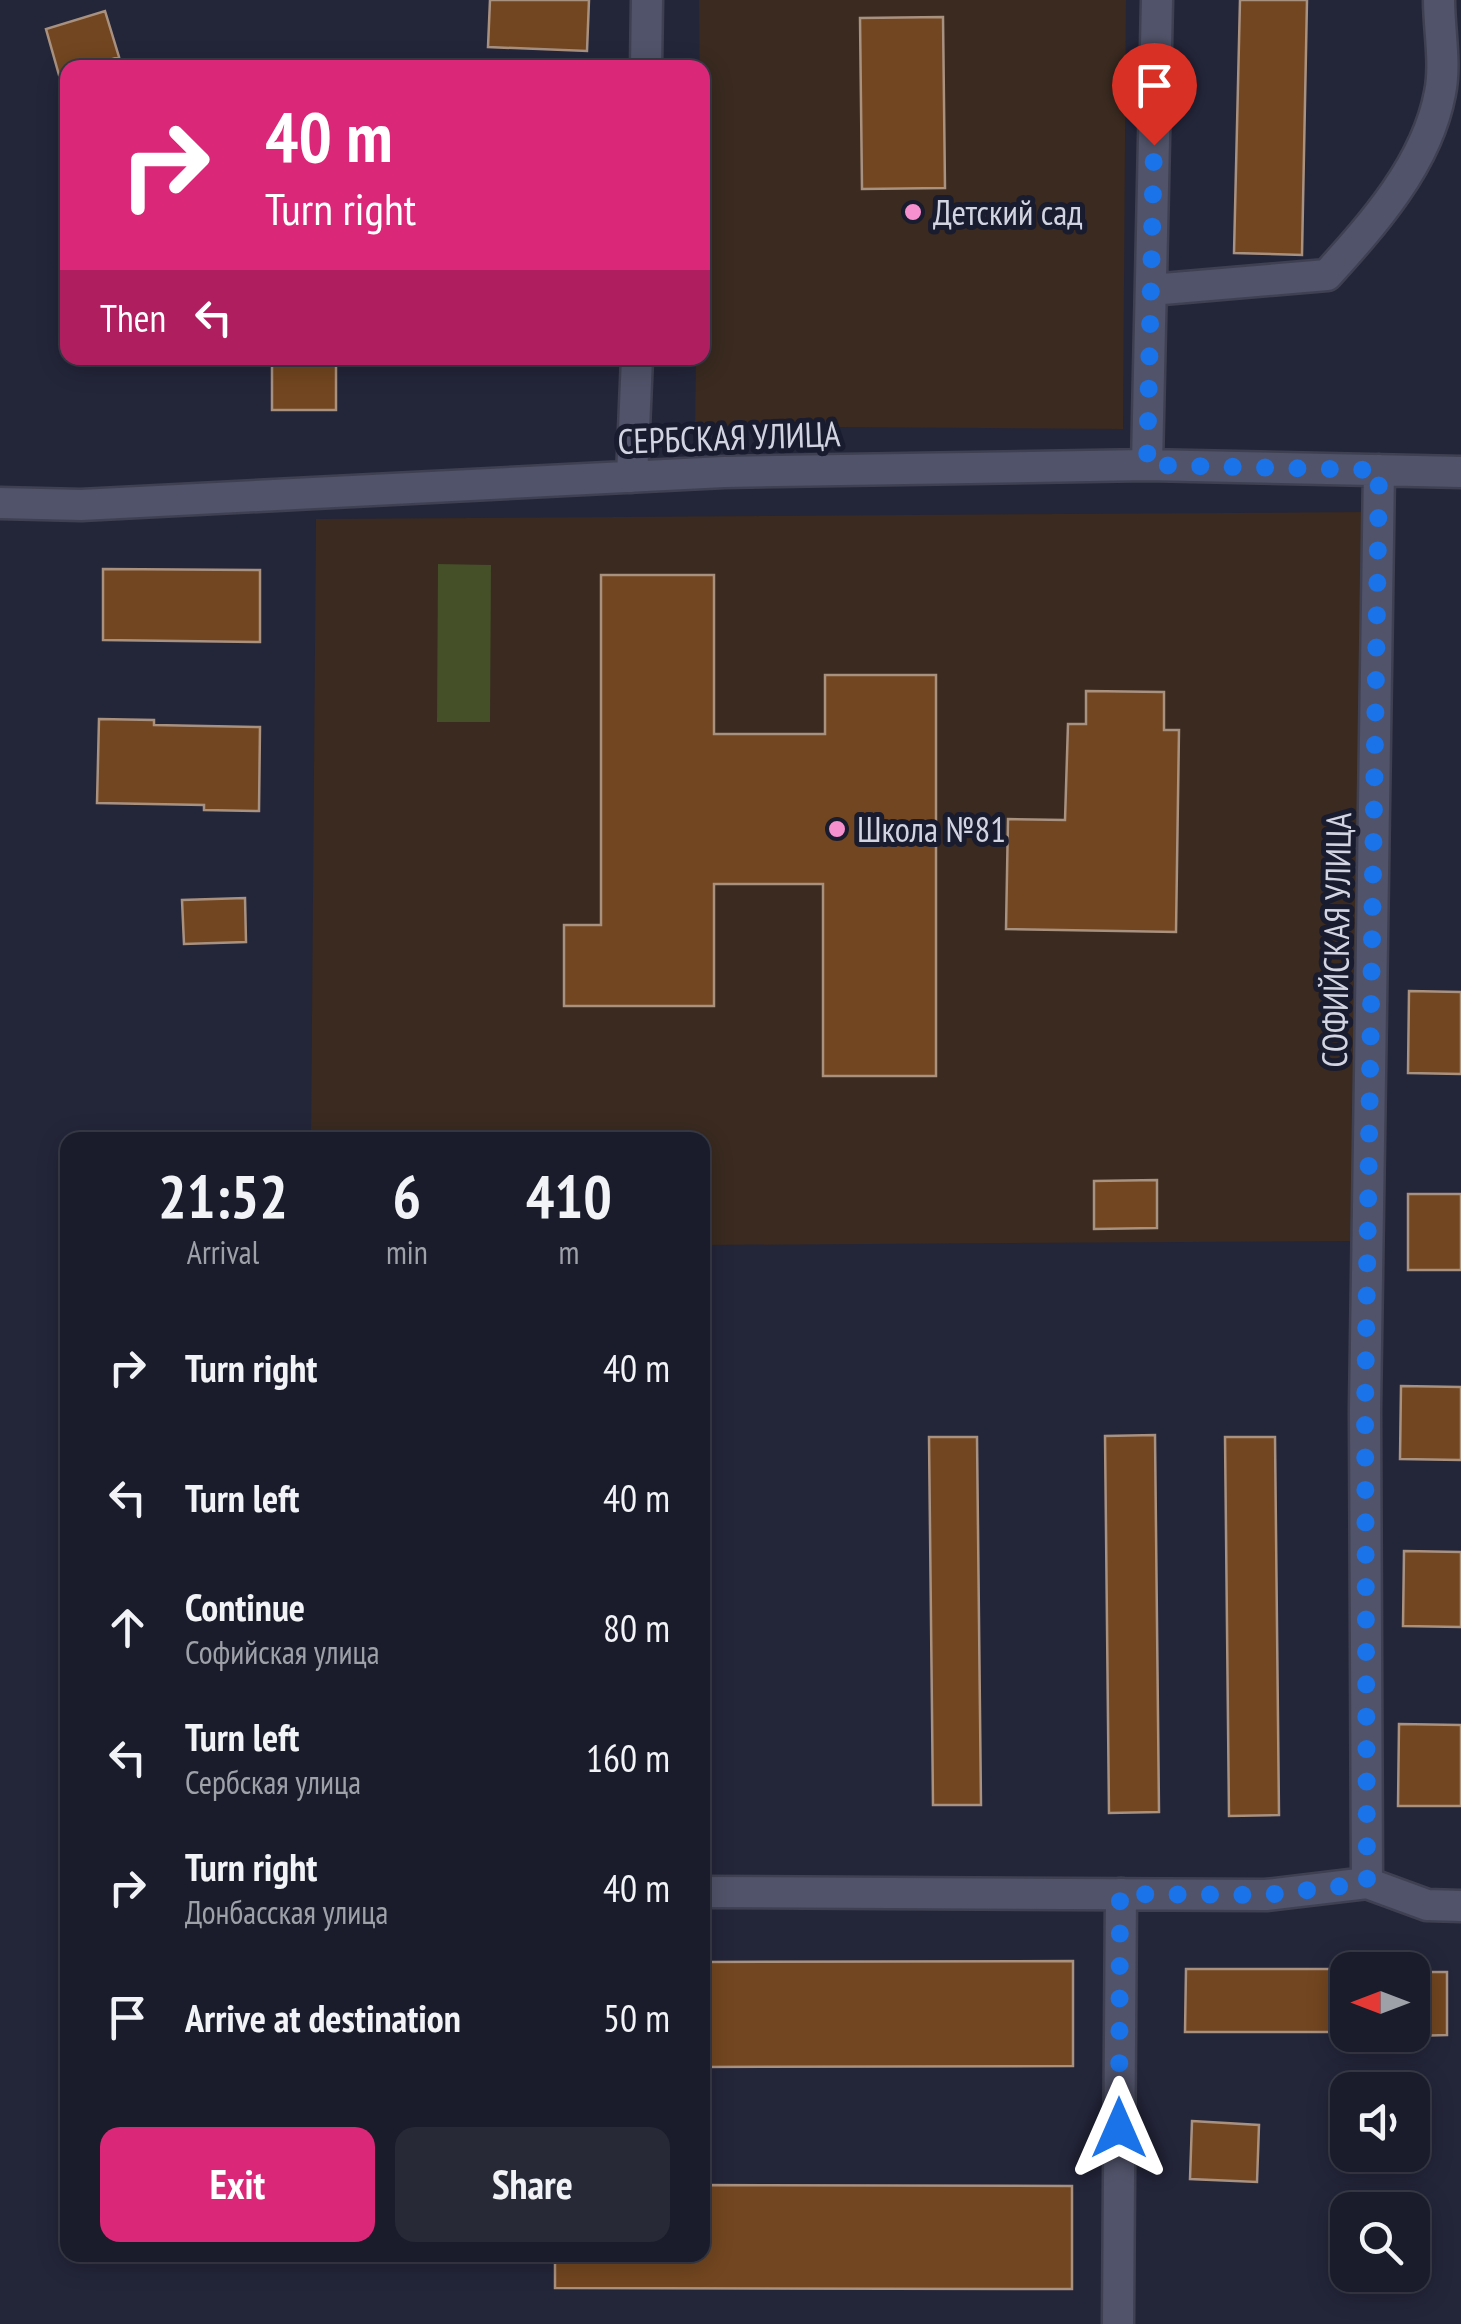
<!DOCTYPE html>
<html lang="en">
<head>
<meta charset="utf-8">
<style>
	body { margin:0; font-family:"PT Sans Narrow",sans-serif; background:#272937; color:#f1f3f6; height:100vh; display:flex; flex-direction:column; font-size:38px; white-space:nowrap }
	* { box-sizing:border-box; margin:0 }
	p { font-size:32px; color:#9fa1a9 }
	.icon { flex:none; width:55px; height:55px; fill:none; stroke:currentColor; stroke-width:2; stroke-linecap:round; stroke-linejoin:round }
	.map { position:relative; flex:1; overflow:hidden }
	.details { position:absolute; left:60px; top:1132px; width:650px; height:1130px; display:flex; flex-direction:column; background:#1a1c2b; border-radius:20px; box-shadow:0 5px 25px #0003,0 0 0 2px #383a47 }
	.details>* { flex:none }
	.top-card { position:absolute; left:60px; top:60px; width:650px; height:305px; border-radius:20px; box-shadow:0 5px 25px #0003,0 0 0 2px #383a47; background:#db2777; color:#fff; overflow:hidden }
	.needle { width:65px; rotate:270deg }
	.buttons { position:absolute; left:1330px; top:1952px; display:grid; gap:20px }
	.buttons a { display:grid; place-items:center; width:100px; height:100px; border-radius:20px; background:#1a1c2b; box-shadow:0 5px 25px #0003,0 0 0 2px #383a47; font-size:50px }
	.pin { position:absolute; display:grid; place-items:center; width:85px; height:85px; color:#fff; margin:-102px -42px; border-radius:50% 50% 50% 0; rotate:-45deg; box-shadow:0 0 10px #0007 }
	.pin .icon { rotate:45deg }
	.me { position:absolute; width:110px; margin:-55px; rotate:0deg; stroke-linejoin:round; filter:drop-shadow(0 0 8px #0008) }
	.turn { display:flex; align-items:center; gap:35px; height:210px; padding:0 40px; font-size:45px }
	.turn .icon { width:130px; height:130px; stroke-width:2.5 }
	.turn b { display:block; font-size:70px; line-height:85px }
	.then { display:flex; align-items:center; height:95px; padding:0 40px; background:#0003; gap:20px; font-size:38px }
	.eta { display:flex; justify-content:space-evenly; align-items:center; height:170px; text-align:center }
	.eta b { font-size:60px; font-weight:800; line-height:70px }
	.action { display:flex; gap:20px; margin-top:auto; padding:20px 40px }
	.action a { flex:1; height:115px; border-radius:20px; background:#db2777; color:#fff; font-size:40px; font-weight:800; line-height:115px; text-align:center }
	.action a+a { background:#272937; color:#f1f3f6 }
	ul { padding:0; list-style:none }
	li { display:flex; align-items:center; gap:30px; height:130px; padding:0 40px }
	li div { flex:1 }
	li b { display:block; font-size:38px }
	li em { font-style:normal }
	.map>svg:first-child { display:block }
	.education { fill:#3a2a20 }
	.green { fill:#454f28 }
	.building { fill:#724620; stroke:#a99180; stroke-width:2.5 }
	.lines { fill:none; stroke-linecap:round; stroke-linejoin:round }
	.minor-casing { stroke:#3f4152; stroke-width:35 }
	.minor { stroke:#51536a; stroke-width:30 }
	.route { stroke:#1a73e8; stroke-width:18; stroke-dasharray:0 32.4 }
	.poi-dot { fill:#f790cf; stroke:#191b2f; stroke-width:4 }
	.labels { text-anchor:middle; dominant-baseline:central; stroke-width:10; stroke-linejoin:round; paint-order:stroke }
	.poi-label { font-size:35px; fill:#d2d4e1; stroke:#191b2f; text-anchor:start }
	.street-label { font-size:35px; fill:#d2d4e1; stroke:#191b2f }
</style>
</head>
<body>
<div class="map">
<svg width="1461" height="2324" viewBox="0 0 1461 2324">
	<rect width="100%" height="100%" fill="#232539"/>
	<path class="education" d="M699 0H1126L1123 429 695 426 696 358H702Z
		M1367 512 1353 1241 703 1245 702 1140H311L316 519Z"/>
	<path class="green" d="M438 564 491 565 490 722H437Z"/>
	<path class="building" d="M490 0H589L587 51 488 47Z
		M1240 0H1307L1302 255 1234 253Z
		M105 11 119 57 84 68H68V73L59 75 46 29Z
		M943 17 945 188 862 189 860 18Z
		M272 358H336V410H272Z
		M103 569 260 570V642L103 640Z
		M601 575H714V734H825V675H936V1076H823V884H714V1006H564V925H601Z
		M1086 691 1164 692V730H1179L1176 932 1006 929 1008 819 1065 820 1068 724H1086Z
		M99 719 154 720V725L260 727 259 811 204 810V805L97 803Z
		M245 898 246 942 184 944 182 900Z
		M1409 991 1461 992V1074L1408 1073Z
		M1157 1180V1228L1094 1229V1181Z
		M1408 1194H1461V1270H1408Z
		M1401 1386 1461 1387V1460L1400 1459Z
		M1155 1435 1159 1812 1109 1813 1105 1436Z
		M929 1437H977L981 1805H933Z
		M1225 1437H1275L1279 1815 1229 1816Z
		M1404 1551 1461 1552V1627L1403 1626Z
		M1399 1724 1461 1725V1806H1398Z
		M1073 1961V2066L702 2067V1962Z
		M1186 1969H1337L1336 2032H1185Z
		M1412 1972H1447V2035L1412 2036Z
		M1192 2121 1259 2125 1257 2182 1190 2179Z
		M702 2185 1072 2186V2289L555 2288V2255H702Z"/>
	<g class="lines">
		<defs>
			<path id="minor" d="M646 68 647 0
				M1151 290 1327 275C1373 224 1427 164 1440 93 1446 64 1439 29 1439 0
				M1147 465 1157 0
				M632 477 637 358
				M0 503 81 505 724 472 1147 465 1461 472
				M1367 1883 1365 1410 1379 470
				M702 1892 1266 1895 1367 1883 1427 1905 1461 1906
				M1118 2324 1121 1894"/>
		</defs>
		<use href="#minor" class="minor-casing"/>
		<use href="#minor" class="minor"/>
	</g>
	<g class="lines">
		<path class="route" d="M1119 2128 1120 1894 1266 1895 1367 1883 1365 1410 1379 470 1147 465 1154 145"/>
	</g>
	<g class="poi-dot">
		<circle cx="913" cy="212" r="10"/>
		<circle cx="837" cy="829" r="10"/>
	</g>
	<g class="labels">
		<g class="poi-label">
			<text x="933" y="212">Детский сад</text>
			<text x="857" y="829">Школа №81</text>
		</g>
		<g class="street-label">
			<text transform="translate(729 437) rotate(-2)">СЕРБСКАЯ УЛИЦА</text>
			<text transform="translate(1336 940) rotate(-89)">СОФИЙСКАЯ УЛИЦА</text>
		</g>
	</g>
</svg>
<div class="buttons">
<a><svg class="needle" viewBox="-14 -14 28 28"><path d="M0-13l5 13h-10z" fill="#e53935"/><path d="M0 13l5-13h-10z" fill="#9fa1a9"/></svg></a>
<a><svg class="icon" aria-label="sound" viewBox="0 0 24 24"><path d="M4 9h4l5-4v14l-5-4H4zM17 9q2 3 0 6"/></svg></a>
<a><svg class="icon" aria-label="search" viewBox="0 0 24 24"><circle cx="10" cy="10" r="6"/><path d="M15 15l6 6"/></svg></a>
</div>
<div class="pin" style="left:1154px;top:145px;background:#d93025"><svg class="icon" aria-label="arrive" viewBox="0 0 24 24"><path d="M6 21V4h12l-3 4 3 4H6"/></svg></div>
<svg class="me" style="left:1119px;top:2128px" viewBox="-20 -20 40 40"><path d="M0-17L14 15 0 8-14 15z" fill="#1a73e8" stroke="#fff" stroke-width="4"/></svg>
<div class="top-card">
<div class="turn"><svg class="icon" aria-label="right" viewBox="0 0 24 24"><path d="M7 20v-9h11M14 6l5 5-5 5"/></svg><div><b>40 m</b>Turn right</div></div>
<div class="then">Then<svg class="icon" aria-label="left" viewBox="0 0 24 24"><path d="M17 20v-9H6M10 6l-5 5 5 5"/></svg></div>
</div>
<section class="details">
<div class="eta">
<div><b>21:52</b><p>Arrival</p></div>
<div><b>6</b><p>min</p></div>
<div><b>410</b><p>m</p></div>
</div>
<ul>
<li><svg class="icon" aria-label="right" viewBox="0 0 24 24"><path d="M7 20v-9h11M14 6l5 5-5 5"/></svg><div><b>Turn right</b></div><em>40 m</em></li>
<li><svg class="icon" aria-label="left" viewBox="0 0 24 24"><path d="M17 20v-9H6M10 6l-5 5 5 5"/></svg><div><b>Turn left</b></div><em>40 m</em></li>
<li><svg class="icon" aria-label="ahead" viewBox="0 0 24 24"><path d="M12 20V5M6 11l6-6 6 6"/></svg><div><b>Continue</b><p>Софийская улица</p></div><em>80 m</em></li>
<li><svg class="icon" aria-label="left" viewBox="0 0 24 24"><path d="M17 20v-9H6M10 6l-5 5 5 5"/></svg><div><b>Turn left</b><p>Сербская улица</p></div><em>160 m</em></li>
<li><svg class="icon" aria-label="right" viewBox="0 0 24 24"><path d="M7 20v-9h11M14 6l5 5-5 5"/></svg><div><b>Turn right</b><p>Донбасская улица</p></div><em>40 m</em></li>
<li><svg class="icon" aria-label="arrive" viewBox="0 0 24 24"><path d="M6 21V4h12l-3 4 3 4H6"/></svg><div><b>Arrive at destination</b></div><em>50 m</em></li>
</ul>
<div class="action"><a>Exit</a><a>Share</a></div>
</section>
</div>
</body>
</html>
